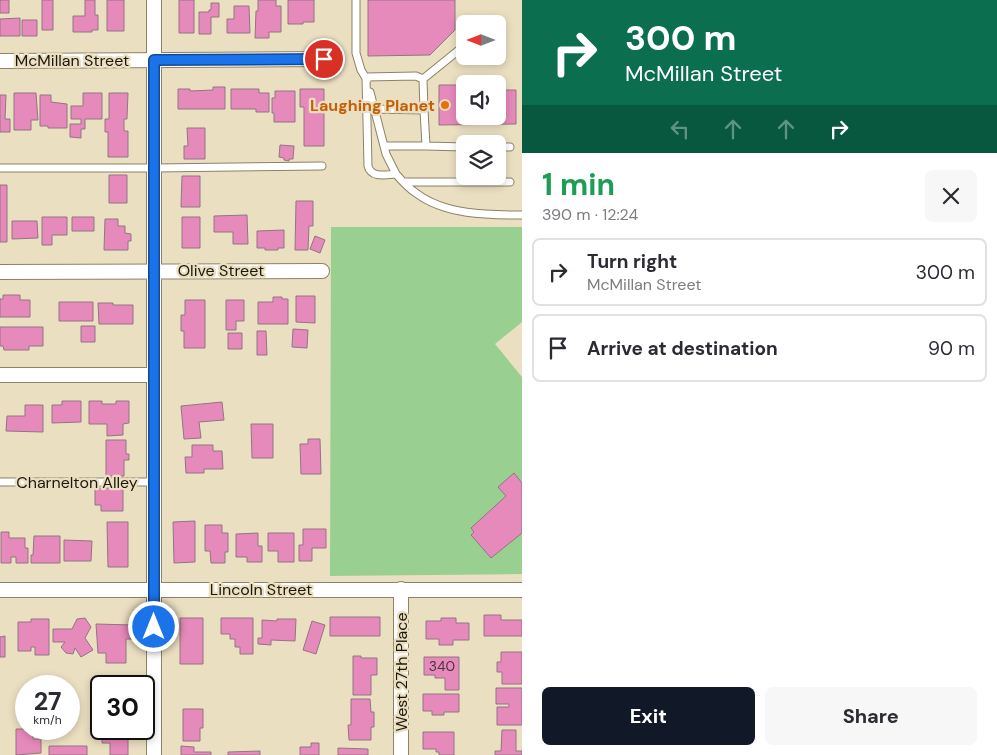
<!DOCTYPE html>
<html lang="en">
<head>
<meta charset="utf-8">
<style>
	body { margin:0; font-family:"DM Sans",sans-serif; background:#f7f7f7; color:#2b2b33; height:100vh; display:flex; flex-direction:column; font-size:19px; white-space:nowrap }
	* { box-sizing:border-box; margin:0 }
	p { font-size:16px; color:#7c7c81 }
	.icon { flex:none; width:28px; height:28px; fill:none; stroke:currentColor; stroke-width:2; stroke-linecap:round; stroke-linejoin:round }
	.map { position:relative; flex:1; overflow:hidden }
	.drawer { display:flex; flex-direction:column; background:#fff; width:475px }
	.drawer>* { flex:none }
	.guide { background:#0b6e4f; color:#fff; overflow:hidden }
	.needle { width:32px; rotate:270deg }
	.tools { position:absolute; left:456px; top:15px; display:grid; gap:10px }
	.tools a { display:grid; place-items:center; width:50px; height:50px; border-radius:8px; background:#fff; box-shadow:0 2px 8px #0003; font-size:25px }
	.speed { position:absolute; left:15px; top:675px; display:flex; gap:10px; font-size:25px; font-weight:700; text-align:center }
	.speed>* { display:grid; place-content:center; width:65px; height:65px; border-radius:50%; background:#fff; box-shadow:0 2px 8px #0003; line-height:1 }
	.speed small { font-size:12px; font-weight:400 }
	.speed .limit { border:2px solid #111; border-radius:8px; background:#fff; color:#111 }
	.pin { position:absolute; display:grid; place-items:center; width:42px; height:42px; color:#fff; margin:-21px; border:2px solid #fff; border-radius:50%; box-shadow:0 1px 5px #0007 }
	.me { position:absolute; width:55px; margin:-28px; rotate:0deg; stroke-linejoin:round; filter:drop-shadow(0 0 4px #0008) }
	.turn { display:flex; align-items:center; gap:18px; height:105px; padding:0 20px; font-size:22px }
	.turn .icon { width:65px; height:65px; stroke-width:2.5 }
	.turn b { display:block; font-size:35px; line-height:42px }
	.lanes { display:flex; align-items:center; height:48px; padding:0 20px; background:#0003; justify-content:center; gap:25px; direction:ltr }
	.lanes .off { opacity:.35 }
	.round { display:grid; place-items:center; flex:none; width:52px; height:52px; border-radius:8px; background:#f7f7f7 }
	.summary { display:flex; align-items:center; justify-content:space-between; height:85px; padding:0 20px }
	h1 { font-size:30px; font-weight:700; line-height:38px; color:#1e9e55 }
	.primary-button { display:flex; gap:10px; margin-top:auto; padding:10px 20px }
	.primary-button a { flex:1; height:58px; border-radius:8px; background:#111827; color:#fff; font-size:20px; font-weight:700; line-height:58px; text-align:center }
	.primary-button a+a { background:#f7f7f7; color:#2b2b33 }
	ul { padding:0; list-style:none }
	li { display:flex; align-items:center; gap:15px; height:68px; margin:0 10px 8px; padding:0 10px; border:2px solid #e1e1e2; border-radius:8px }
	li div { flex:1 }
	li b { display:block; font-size:19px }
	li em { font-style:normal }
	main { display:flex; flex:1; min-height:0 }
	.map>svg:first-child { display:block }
	.green { fill:#99d091 }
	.building { fill:#e68abb; stroke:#927483 }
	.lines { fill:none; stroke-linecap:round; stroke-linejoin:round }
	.lane-casing { stroke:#8d8266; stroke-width:9 }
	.street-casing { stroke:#8d8266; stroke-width:16 }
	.lane { stroke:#fff; stroke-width:7 }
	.street { stroke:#fff; stroke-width:14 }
	.route-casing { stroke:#114b97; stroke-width:12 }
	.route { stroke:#1a73e8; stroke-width:9 }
	.food-dot { fill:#e8710a; stroke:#ebdfc1; stroke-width:2 }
	.labels { text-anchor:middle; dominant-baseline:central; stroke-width:4.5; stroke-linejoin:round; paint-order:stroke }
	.number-label { font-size:14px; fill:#4e3438 }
	.street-label { font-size:16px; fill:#1c170d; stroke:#ebdfc1 }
	.food-label { font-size:16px; font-weight:bold; fill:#c56008; stroke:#ebdfc1; text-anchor:end }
</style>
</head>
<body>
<main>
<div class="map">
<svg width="522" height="755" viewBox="0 0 522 755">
	<rect width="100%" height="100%" fill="#ebdfc1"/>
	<path class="green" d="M331 227H522V322L495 344 522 377V574L330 576Z"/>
	<path class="building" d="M0 0H9V13H0Z
		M42 0H53V30H42Z
		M85 0H95V15H98V30H92V32H73V16H85Z
		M107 0H124V31H107Z
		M179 0H194V33H179Z
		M258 0H276V6H281V32H269V38H255L256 11H258Z
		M288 0H314V22H303V24H288Z
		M368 0H455V30L430 55 368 56Z
		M211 3H219V17H211V34H199V12H209V10H211Z
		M234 6H249L250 33H227V19H234Z
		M20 18V36H0V19Z
		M22 20H37V36H22Z
		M439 85H464L465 116H498V90H516V124L439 125Z
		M213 87H225V109H178V89H190V91L213 90Z
		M231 89H259V93H269V112H256V109H231Z
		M300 89H324V146H304V107H300Z
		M275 91H295V122H274V113H272V98H275Z
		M14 93H36L38 120H31V130H14Z
		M83 93H102V119H85V129H81V138L70 137V124H81V119H71V106H83Z
		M109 93H128L127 119H124V131H128V157H108V132H105V119H109Z
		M0 95H6L5 119H10V132H0Z
		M40 95H51V102L67 104V128H48V126H40Z
		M187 128H205V159H184V146H188Z
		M280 145 294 146 293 159H289V161L284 160V158L279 157Z
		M109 175H127V203H109Z
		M182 176H200V207H181Z
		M0 185H7V242H0Z
		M296 201H313V226H309L308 250H295Z
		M247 215 248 244H233V232H214V216Z
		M42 217H67V235H52V245H42Z
		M72 217H94V231H72Z
		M182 217H200V248H182Z
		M105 219H118V226H125V233L131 234V241H128V250H104Z
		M12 221H37L38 238 12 239Z
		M284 230V248H278V250H265V248H257V231Z
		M315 236 325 240 320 253 310 249Z
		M3 295H20V300H30V317H0V299H3Z
		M296 296H315V323L296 322Z
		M273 297H282V299H288V324H258V302H273Z
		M185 300H205V348H184V331H181V315H185Z
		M226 300H244V321H236V330H226Z
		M59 302H93V321H59Z
		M98 303H113V305H133V324H99Z
		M81 326H95V342H81Z
		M0 327H43V346H29V350H4L3 346H0Z
		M293 329 308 330 307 348 292 347Z
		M257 331H266L267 355H257Z
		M228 333H242V349H228Z
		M62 401H81V422L52 423V405H62Z
		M89 401H102V404H116V401H129V423L123 424V435L107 436V424H89Z
		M222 402 224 420 199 422 201 438 184 439 181 406Z
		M25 405H43V432L6 431 7 416H25Z
		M251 424H273V458H252Z
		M308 439H320L321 474H301L300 444H308Z
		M106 440H126V454H129V460H124V476H106Z
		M192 445H213V451H222L223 469H204V473H186L185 457H192Z
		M514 473 522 483V533L491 558 471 535 474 532 471 528 506 496 498 487Z
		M95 488H123V511H101V505H95Z
		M195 521V562L174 563 173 522Z
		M107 522H128V567H108Z
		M205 525H222V533H228V552H225V563H211L210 551H205Z
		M303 529H326V548H312V561H299V545H303Z
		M1 532H9V538H25V548H28V563H16V557H11V563H1Z
		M258 533V546H262V562H247V557H236V534Z
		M268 533H294V562H278V551H268Z
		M34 536H60V563H31V555H33Z
		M64 540 92 541 91 561H64Z
		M484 615H501V620H522V636H484Z
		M330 617H380V636H330Z
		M85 618 91 627 85 638 93 650 81 657 75 648 73 654 66 653 61 647 65 642H53V629H72L77 619Z
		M180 618H203V664H180Z
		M221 618H253V654H240V647H235V639H230V634H221Z
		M441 618H456V623H469V640H453V645H439V639H426V621H441Z
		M31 619H49V655H35V647H31V651H18V622H31Z
		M277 619H296L295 641 271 640V645L258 644V638H262V620L277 621Z
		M312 621 325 625 316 654 303 650Z
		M96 624 133 625V639H126V663H106V653H98Z
		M5 636V657H0V637Z
		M501 652H522V684H502V672H497V662H501Z
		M353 656H361V658H377V675H371V695H353Z
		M424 657H459V690H445V678H435V675H424Z
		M496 688H522V725H497V707H509V704H496Z
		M423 694H459V712H444V715H432V711H423Z
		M351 699H370L371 712H374V727H371V740H349L348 725H351Z
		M183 709H203V728H200V741H183Z
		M16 729H33V739H41V753L16 755Z
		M102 729H128V755H110V743H102Z
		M502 730H516V751H522V755H495V751H501Z
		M423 732H454V755H439V752H436V749H423Z
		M311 743H319V755H300V747H311Z
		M49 746H87V755H49Z
		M181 746 194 747V752H211V755H181Z
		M338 748 368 749V755H338Z
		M260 751V755H228V752Z"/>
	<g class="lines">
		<defs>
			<path id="lane" d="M356 0V53L361 70 367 80
				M366 77 368 166C371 178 385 175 396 174 402 181 408 188 416 193 445 215 487 215 522 215
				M366 77 416 76 423 79
				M423 79 465 45
				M370 92 386 154 396 174
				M374 109 424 110 423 79
				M384 146H426L424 110
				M426 146 465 147
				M498 147H510
				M0 168H154L322 166
				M404 182H510
				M0 482H154"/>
			<path id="street" d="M154 0V755
				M0 61 324 59
				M0 272 322 271
				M0 375H154
				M0 590H522
				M401 755V589"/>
		</defs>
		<use href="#lane" class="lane-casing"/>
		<use href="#street" class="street-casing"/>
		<use href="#lane" class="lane"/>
		<use href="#street" class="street"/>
	</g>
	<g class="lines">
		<defs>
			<path id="route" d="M154 627V60L324 59"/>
		</defs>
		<use href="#route" class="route-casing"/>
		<use href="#route" class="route"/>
	</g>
	<circle class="food-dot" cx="445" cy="105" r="5"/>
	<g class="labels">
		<g class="number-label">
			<text x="442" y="666">340</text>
		</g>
		<g class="street-label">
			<text x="72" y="60">McMillan Street</text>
			<text x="221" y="270">Olive Street</text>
			<text x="77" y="482">Charnelton Alley</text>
			<text x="261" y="589">Lincoln Street</text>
			<text transform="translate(401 672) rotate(-90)">West 27th Place</text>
		</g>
		<g class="food-label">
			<text x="435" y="105">Laughing Planet</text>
		</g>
	</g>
</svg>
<div class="tools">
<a><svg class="needle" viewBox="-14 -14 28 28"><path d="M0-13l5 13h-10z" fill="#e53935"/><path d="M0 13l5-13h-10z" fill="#7c7c81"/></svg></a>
<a><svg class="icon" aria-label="sound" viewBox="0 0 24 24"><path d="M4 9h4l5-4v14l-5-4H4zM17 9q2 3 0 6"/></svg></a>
<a><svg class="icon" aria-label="layers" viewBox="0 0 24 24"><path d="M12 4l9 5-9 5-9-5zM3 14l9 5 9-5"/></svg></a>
</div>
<div class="speed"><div>27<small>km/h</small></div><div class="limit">30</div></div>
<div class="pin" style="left:324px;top:59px;background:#d93025"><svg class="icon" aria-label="arrive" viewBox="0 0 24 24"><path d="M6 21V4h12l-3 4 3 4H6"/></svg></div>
<svg class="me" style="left:154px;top:627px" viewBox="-20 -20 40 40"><circle r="17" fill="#1a73e8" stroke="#fff" stroke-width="3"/><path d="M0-11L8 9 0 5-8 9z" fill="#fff"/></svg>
</div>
<section class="drawer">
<div class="guide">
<div class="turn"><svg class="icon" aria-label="right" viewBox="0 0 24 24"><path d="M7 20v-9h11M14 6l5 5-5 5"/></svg><div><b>300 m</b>McMillan Street</div></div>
<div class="lanes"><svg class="icon off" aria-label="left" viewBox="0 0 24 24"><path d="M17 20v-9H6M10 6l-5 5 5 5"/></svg><svg class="icon off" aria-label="ahead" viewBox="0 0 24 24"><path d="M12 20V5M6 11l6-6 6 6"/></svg><svg class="icon off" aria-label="ahead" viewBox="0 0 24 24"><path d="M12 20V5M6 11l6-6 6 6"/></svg><svg class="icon" aria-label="right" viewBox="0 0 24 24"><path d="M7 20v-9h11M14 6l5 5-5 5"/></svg></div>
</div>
<div class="summary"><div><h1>1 min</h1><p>390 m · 12:24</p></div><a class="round"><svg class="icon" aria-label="close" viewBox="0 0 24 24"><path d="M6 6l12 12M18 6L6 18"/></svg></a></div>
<ul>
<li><svg class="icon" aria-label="right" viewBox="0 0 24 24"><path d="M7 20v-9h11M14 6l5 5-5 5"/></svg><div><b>Turn right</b><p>McMillan Street</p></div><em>300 m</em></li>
<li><svg class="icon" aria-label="arrive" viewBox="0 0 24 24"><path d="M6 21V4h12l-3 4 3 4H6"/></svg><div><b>Arrive at destination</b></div><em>90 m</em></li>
</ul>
<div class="primary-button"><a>Exit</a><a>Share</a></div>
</section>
</main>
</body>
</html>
